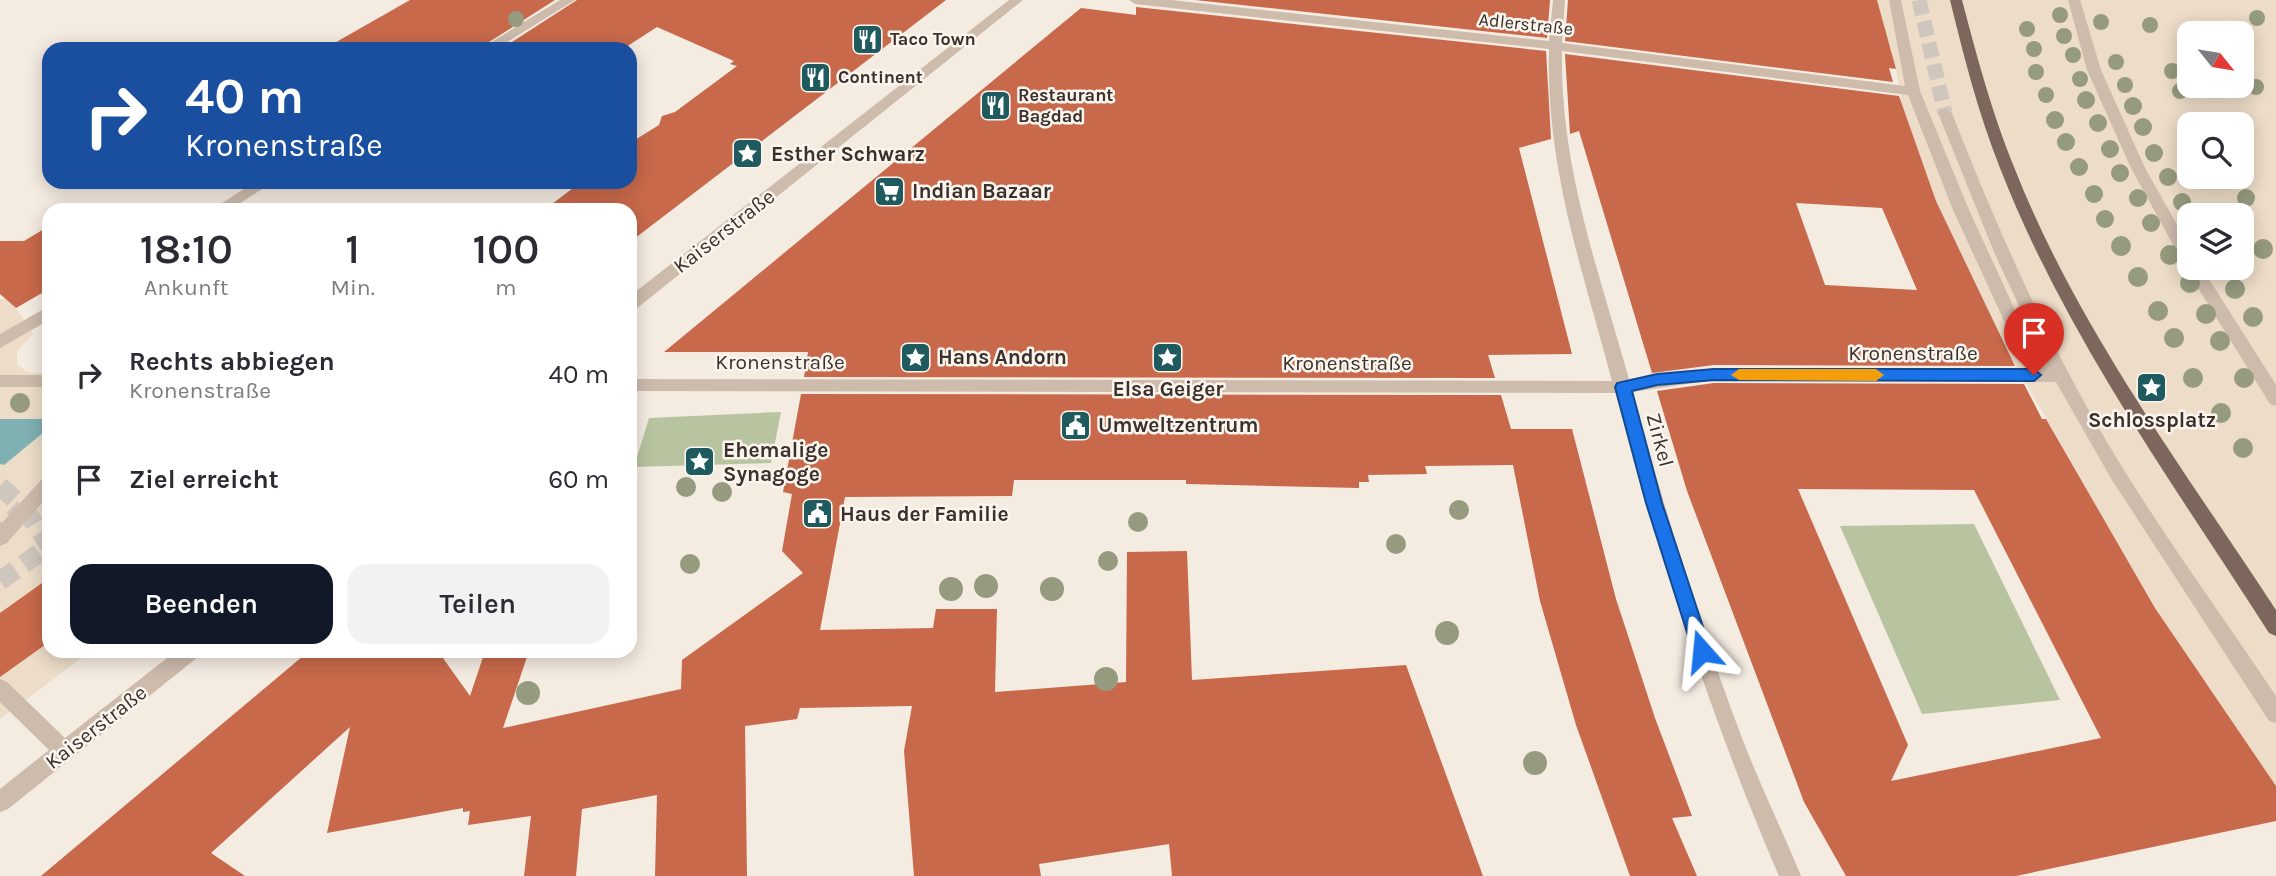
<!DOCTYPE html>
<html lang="de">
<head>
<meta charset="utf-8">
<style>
	body { margin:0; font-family:Karla,sans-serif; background:#f2f2f3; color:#2b2b33; height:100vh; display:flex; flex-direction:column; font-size:26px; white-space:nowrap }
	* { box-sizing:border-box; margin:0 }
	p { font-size:23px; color:#7c7c81 }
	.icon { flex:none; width:38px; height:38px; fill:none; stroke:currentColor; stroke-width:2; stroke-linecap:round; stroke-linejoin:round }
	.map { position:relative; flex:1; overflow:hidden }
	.details { position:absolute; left:42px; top:203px; width:595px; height:455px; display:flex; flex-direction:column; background:#fff; border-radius:21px; box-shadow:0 4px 18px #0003 }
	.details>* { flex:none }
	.top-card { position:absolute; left:42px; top:42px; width:595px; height:147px; border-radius:21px; box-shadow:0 4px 18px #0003; background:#1a4fa0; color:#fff; overflow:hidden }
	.needle { width:46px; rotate:120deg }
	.fabs { position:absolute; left:2177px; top:21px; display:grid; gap:14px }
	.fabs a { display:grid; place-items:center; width:77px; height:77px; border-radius:14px; background:#fff; box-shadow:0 4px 18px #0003; font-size:35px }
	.pin { position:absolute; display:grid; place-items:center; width:60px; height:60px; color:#fff; margin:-72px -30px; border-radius:50% 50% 50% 0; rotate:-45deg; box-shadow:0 0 7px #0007 }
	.pin .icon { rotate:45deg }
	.me { position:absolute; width:77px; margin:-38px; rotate:342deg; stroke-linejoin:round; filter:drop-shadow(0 0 5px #0008) }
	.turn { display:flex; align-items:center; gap:24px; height:147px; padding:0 28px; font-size:32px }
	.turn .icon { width:91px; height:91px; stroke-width:2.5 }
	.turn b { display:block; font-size:49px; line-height:60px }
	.eta { display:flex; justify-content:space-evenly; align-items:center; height:119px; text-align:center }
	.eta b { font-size:42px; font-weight:600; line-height:49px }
	.button { display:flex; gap:14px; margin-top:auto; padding:14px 28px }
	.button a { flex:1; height:80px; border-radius:21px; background:#111827; color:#fff; font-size:28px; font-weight:600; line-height:80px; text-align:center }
	.button a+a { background:#f2f2f3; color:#2b2b33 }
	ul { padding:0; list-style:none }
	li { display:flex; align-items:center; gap:21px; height:105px; padding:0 28px }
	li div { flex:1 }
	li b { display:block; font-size:26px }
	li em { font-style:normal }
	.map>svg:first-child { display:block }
	.green { fill:#b8c4a0 }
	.plaza { fill:#ecdcc8; fill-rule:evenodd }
	.water { fill:#7fb0b2 }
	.building { fill:#c8694b; fill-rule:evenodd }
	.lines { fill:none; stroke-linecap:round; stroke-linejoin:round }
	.minor-tunnel-far1 { stroke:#cfc6bd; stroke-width:15; stroke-dasharray:15 7; stroke-linecap:butt }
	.minor-tunnel { stroke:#cfc6bd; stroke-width:19; stroke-dasharray:19 10; stroke-linecap:butt }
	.minor { fill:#cdbbac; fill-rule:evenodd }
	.major { fill:#7d675c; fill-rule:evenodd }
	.tree { fill:#969b7f }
	.route { fill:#1a73e8; stroke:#114b97; stroke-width:2 }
	.slow { fill:#f59e0b }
	.labels { text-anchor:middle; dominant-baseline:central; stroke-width:5; stroke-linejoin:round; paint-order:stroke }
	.far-street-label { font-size:18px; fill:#3b302b; stroke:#fbf5ee }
	.far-poi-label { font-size:18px; font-weight:bold; fill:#3b302b; stroke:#fbf5ee; text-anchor:start }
	.poi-label { font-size:21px; font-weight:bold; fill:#3b302b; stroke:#fbf5ee; text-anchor:start }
	.street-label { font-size:21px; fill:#3b302b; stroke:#fbf5ee }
</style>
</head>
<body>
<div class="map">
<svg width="2276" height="876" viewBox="0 0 2276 876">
	<rect width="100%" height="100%" fill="#f4ebe1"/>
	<path class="green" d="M781 412 771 463 634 467 649 418Z
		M1974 524 2060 700 1922 714 1840 526Z"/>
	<path class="plaza" d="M1877 0H2276V786L2155 608 2011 357 1936 201 1902 106 1896 69ZM2189 33H2242V86H2189ZM2189 124H2242V177H2189ZM2189 215H2242V268H2189Z
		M0 299H5L16 308 33 334 17 351V365L30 373H49V419H0Z
		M49 428V651H91L0 719V464L4 465Z"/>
	<path class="water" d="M0 419H49V428L4 465 0 464Z"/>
	<path class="building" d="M410 0H555L478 49H324Z
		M577 0H946L630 242V210H544L581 182H630V143L659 125 662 116 675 112 737 66 730 64 734 61 657 27 623 49H501Z
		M1195 0H1550L1547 38Z
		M1568 0H1877L1896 69 1889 68 1893 82 1565 41Z
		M1136 7 1546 51 1551 139 1519 148 1572 354 1488 355 1495 378 804 377 808 352H664L1081 8 1136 15Z
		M1565 54 1899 96 1936 201 2015 366 1714 365 1652 373 1579 131 1570 134ZM1796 203 1882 208 1917 290 1825 285Z
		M49 226V289L16 308 0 294V241H24Z
		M1714 383 2024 384 2042 419H2046L2155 608 2276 786V821L2016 876H1846L1804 802 1687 491 1657 391ZM1798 489 1974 490 2101 738 1891 781 1908 745Z
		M801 394 1501 395 1511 429H1572L1616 599 1655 718 1692 816 1672 818 1697 876H1630L1576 725 1540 601 1513 465 1425 466 1427 474 1368 475 1369 482H1359V488L1186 484V480H1014L1012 496 845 497 820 630 933 628 936 609H997L995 692 1126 682 1127 552 1187 551 1192 680 1406 665 1483 876H1172L1169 844 1039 864 1041 876H914L904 751 912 706 800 708 797 719 745 726 747 876H655L657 795 582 809 576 876H524L531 816 468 825 470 811 463 812V808L327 833 350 727 211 853 245 876H41L309 651H438L470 696 485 651H529L503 728 681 689 682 660 803 573 782 551 792 494 783 492Z
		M49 578V642L0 677V613Z"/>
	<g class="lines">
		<path class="minor-tunnel-far1" d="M1919 0 1945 113"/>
		<path class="minor-tunnel" d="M0 486 24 508 0 534
			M24 508 49 545
			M0 581 49 546"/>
		<path class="minor" d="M560 0H575L496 49H480Z
			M1009 0H1023L636 309 630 311V296Z
			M1129 0H1171L1549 41 1553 0H1565L1562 43 1905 86 1889 0H1901L1920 91 1969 210 2032 347 2041 353 1994 252 1938 113 1940 110 1945 109 1952 113C1994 221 2041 327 2097 425 2151 519 2216 606 2276 696V723L2269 721 2112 480 2056 382 1714 380 1632 392C1665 508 1699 625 1742 738 1760 785 1782 830 1801 876H1779C1711 719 1660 558 1616 393L630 391V379L1612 381C1582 268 1546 168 1549 49L1135 4ZM1562 51 1908 95 1953 210 2018 351 2041 369 1714 368 1629 379C1598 269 1560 167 1562 51Z
			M2068 0H2080L2101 70 2145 168 2189 246V268H2202L2276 385V406L2270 404 2188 272 2186 268 2188 264 2183 263 2131 168 2087 70Z
			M255 182H273L230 210H211Z
			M49 306V320L0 348V334Z
			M0 375H49V387H0Z
			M49 476V495L7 543 0 546V525L43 478Z
			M176 651H201L198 657 8 809 0 812V789L49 750 0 702V679L7 682 65 738Z"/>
		<path class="major" d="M1950 0H1962C1977 57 1992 113 2014 167 2077 327 2183 468 2276 610V636L2269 633C2173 483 2065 335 2000 168 1978 113 1964 57 1950 0Z"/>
	</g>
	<g class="tree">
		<circle cx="2060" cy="15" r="8"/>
		<circle cx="2257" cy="18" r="8"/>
		<circle cx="516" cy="19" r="8"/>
		<circle cx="2101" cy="22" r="8"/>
		<circle cx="2150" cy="25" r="8"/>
		<circle cx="2027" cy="29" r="8"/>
		<circle cx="2064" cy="36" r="8"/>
		<circle cx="2034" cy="49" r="8"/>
		<circle cx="2073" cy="55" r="8"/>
		<circle cx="2116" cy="62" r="8"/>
		<circle cx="2172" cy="71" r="8"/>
		<circle cx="2036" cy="72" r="8"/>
		<circle cx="2080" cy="79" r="8"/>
		<circle cx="2125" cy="85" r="8"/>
		<circle cx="2256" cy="87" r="8"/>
		<circle cx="2180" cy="91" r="8"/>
		<circle cx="2046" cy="95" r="8"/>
		<circle cx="2086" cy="100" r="9"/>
		<circle cx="2133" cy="106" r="9"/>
		<circle cx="2055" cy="120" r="9"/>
		<circle cx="2098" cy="123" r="9"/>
		<circle cx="2143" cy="127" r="9"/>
		<circle cx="2066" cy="142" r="9"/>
		<circle cx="2110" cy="149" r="9"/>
		<circle cx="2154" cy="153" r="9"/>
		<circle cx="2079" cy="167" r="9"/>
		<circle cx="2120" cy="173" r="9"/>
		<circle cx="2168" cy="177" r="9"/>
		<circle cx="2094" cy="194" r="9"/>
		<circle cx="2138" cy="198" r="9"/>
		<circle cx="2246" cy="198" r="9"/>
		<circle cx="2182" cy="202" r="9"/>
		<circle cx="2105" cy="219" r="9"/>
		<circle cx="2151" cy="223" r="9"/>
		<circle cx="2121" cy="246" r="10"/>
		<circle cx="2263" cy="249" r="10"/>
		<circle cx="2170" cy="255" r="10"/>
		<circle cx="2138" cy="277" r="10"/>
		<circle cx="2190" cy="283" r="10"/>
		<circle cx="2235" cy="289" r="10"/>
		<circle cx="2158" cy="311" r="10"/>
		<circle cx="2206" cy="314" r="10"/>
		<circle cx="2253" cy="317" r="10"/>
		<circle cx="2174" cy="338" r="10"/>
		<circle cx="2220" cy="341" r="10"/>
		<circle cx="2193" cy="378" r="10"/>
		<circle cx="2244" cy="378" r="10"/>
		<circle cx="20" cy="403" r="10"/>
		<circle cx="2221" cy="413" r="10"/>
		<circle cx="2243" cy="448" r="10"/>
		<circle cx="686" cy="487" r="10"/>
		<circle cx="722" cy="492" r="10"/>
		<circle cx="1459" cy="510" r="10"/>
		<circle cx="1138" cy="522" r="10"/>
		<circle cx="1396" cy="544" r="10"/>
		<circle cx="1108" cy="561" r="10"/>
		<circle cx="690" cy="564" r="10"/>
		<circle cx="986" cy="586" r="12"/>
		<circle cx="951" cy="589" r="12"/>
		<circle cx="1052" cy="589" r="12"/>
		<circle cx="1447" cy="633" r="12"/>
		<circle cx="1106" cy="679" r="12"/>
		<circle cx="528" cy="693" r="12"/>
		<circle cx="1535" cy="763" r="12"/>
	</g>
	<path class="route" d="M1714 369H2034L2041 375 2034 381 1714 380 1657 385 1632 391 1662 503 1711 651 1708 657 1702 659 1696 657 1693 651 1646 503 1615 387 1617 383 1657 374Z"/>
	<path class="slow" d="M1739 369H1876L1884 375 1876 381 1739 380 1731 375Z"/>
	<defs>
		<symbol id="restaurant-square" viewBox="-11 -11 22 22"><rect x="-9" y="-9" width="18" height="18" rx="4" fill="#1f5a5e" stroke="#fbf5ee"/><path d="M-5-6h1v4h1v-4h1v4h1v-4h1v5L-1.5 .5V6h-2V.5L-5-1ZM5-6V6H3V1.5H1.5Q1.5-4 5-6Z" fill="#fff"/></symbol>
		<symbol id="sight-square" viewBox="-11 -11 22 22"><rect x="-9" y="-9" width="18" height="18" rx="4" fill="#1f5a5e" stroke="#fbf5ee"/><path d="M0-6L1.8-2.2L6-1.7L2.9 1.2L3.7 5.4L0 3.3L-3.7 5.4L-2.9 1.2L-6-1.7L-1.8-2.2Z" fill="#fff"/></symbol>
		<symbol id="supermarket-square" viewBox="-11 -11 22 22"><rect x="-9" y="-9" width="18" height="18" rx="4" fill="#1f5a5e" stroke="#fbf5ee"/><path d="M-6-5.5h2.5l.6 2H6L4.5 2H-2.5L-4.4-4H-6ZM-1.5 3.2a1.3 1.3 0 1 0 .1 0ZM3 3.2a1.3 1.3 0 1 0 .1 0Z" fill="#fff"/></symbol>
		<symbol id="civic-square" viewBox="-11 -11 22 22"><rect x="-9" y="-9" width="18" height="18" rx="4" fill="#1f5a5e" stroke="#fbf5ee"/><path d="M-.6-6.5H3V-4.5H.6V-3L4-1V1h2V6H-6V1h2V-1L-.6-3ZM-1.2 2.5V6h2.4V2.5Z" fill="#fff"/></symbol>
	</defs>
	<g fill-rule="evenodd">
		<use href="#restaurant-square" x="850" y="22" width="35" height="35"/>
		<use href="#restaurant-square" x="798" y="60" width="35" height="35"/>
		<use href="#restaurant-square" x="978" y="88" width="35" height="35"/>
		<use href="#sight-square" x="730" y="136" width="35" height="35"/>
		<use href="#supermarket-square" x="872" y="174" width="35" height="35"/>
		<use href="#sight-square" x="898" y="340" width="35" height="35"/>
		<use href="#sight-square" x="1150" y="340" width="35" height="35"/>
		<use href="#sight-square" x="2134" y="370" width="35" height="35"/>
		<use href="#civic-square" x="1058" y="408" width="35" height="35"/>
		<use href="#sight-square" x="682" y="444" width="35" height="35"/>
		<use href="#civic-square" x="800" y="496" width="35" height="35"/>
	</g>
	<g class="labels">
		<g class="far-street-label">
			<text transform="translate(1526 24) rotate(6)">Adlerstraße</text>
		</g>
		<g class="far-poi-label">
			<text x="890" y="39">Taco Town</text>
			<text x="838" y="77">Continent</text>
			<text x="1018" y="95">Restaurant<tspan x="1018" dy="21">Bagdad</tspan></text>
		</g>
		<g class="poi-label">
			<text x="771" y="154">Esther Schwarz</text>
			<text x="912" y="191">Indian Bazaar</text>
			<text x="938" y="357">Hans Andorn</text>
			<text x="1168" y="389" text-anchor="middle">Elsa Geiger</text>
			<text x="2152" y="420" text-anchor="middle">Schlossplatz</text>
			<text x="1098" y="425">Umweltzentrum</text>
			<text x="723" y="450">Ehemalige<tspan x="723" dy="24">Synagoge</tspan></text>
			<text x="840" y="514">Haus der Familie</text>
		</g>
		<g class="street-label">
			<text transform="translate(724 231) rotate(-38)">Kaiserstraße</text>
			<text x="1913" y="353">Kronenstraße</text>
			<text x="780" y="362">Kronenstraße</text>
			<text x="1347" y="363">Kronenstraße</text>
			<text transform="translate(1660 440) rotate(75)">Zirkel</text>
			<text transform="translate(96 727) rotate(-38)">Kaiserstraße</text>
		</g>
	</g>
</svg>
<div class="fabs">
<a><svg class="needle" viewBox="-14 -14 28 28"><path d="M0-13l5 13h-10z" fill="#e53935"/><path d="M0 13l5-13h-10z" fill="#7c7c81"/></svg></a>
<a><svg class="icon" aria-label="search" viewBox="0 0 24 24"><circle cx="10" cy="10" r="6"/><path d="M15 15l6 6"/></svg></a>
<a><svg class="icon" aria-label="layers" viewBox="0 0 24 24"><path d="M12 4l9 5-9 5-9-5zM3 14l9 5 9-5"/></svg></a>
</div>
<div class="pin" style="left:2034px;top:375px;background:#d93025"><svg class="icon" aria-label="arrive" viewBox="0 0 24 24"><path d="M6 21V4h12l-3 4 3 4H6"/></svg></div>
<svg class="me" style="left:1702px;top:651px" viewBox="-20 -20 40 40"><path d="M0-17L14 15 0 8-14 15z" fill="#1a73e8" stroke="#fff" stroke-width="4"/></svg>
<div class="top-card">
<div class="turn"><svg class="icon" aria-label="right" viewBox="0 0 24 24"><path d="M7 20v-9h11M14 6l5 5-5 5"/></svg><div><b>40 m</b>Kronenstraße</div></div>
</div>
<section class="details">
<div class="eta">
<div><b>18:10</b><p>Ankunft</p></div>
<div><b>1</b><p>Min.</p></div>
<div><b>100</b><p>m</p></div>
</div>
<ul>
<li><svg class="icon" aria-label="right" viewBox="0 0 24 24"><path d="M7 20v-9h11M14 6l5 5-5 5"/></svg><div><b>Rechts abbiegen</b><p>Kronenstraße</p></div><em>40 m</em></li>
<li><svg class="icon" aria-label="arrive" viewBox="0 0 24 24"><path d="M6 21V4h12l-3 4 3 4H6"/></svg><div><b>Ziel erreicht</b></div><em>60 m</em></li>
</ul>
<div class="button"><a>Beenden</a><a>Teilen</a></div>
</section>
</div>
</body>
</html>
